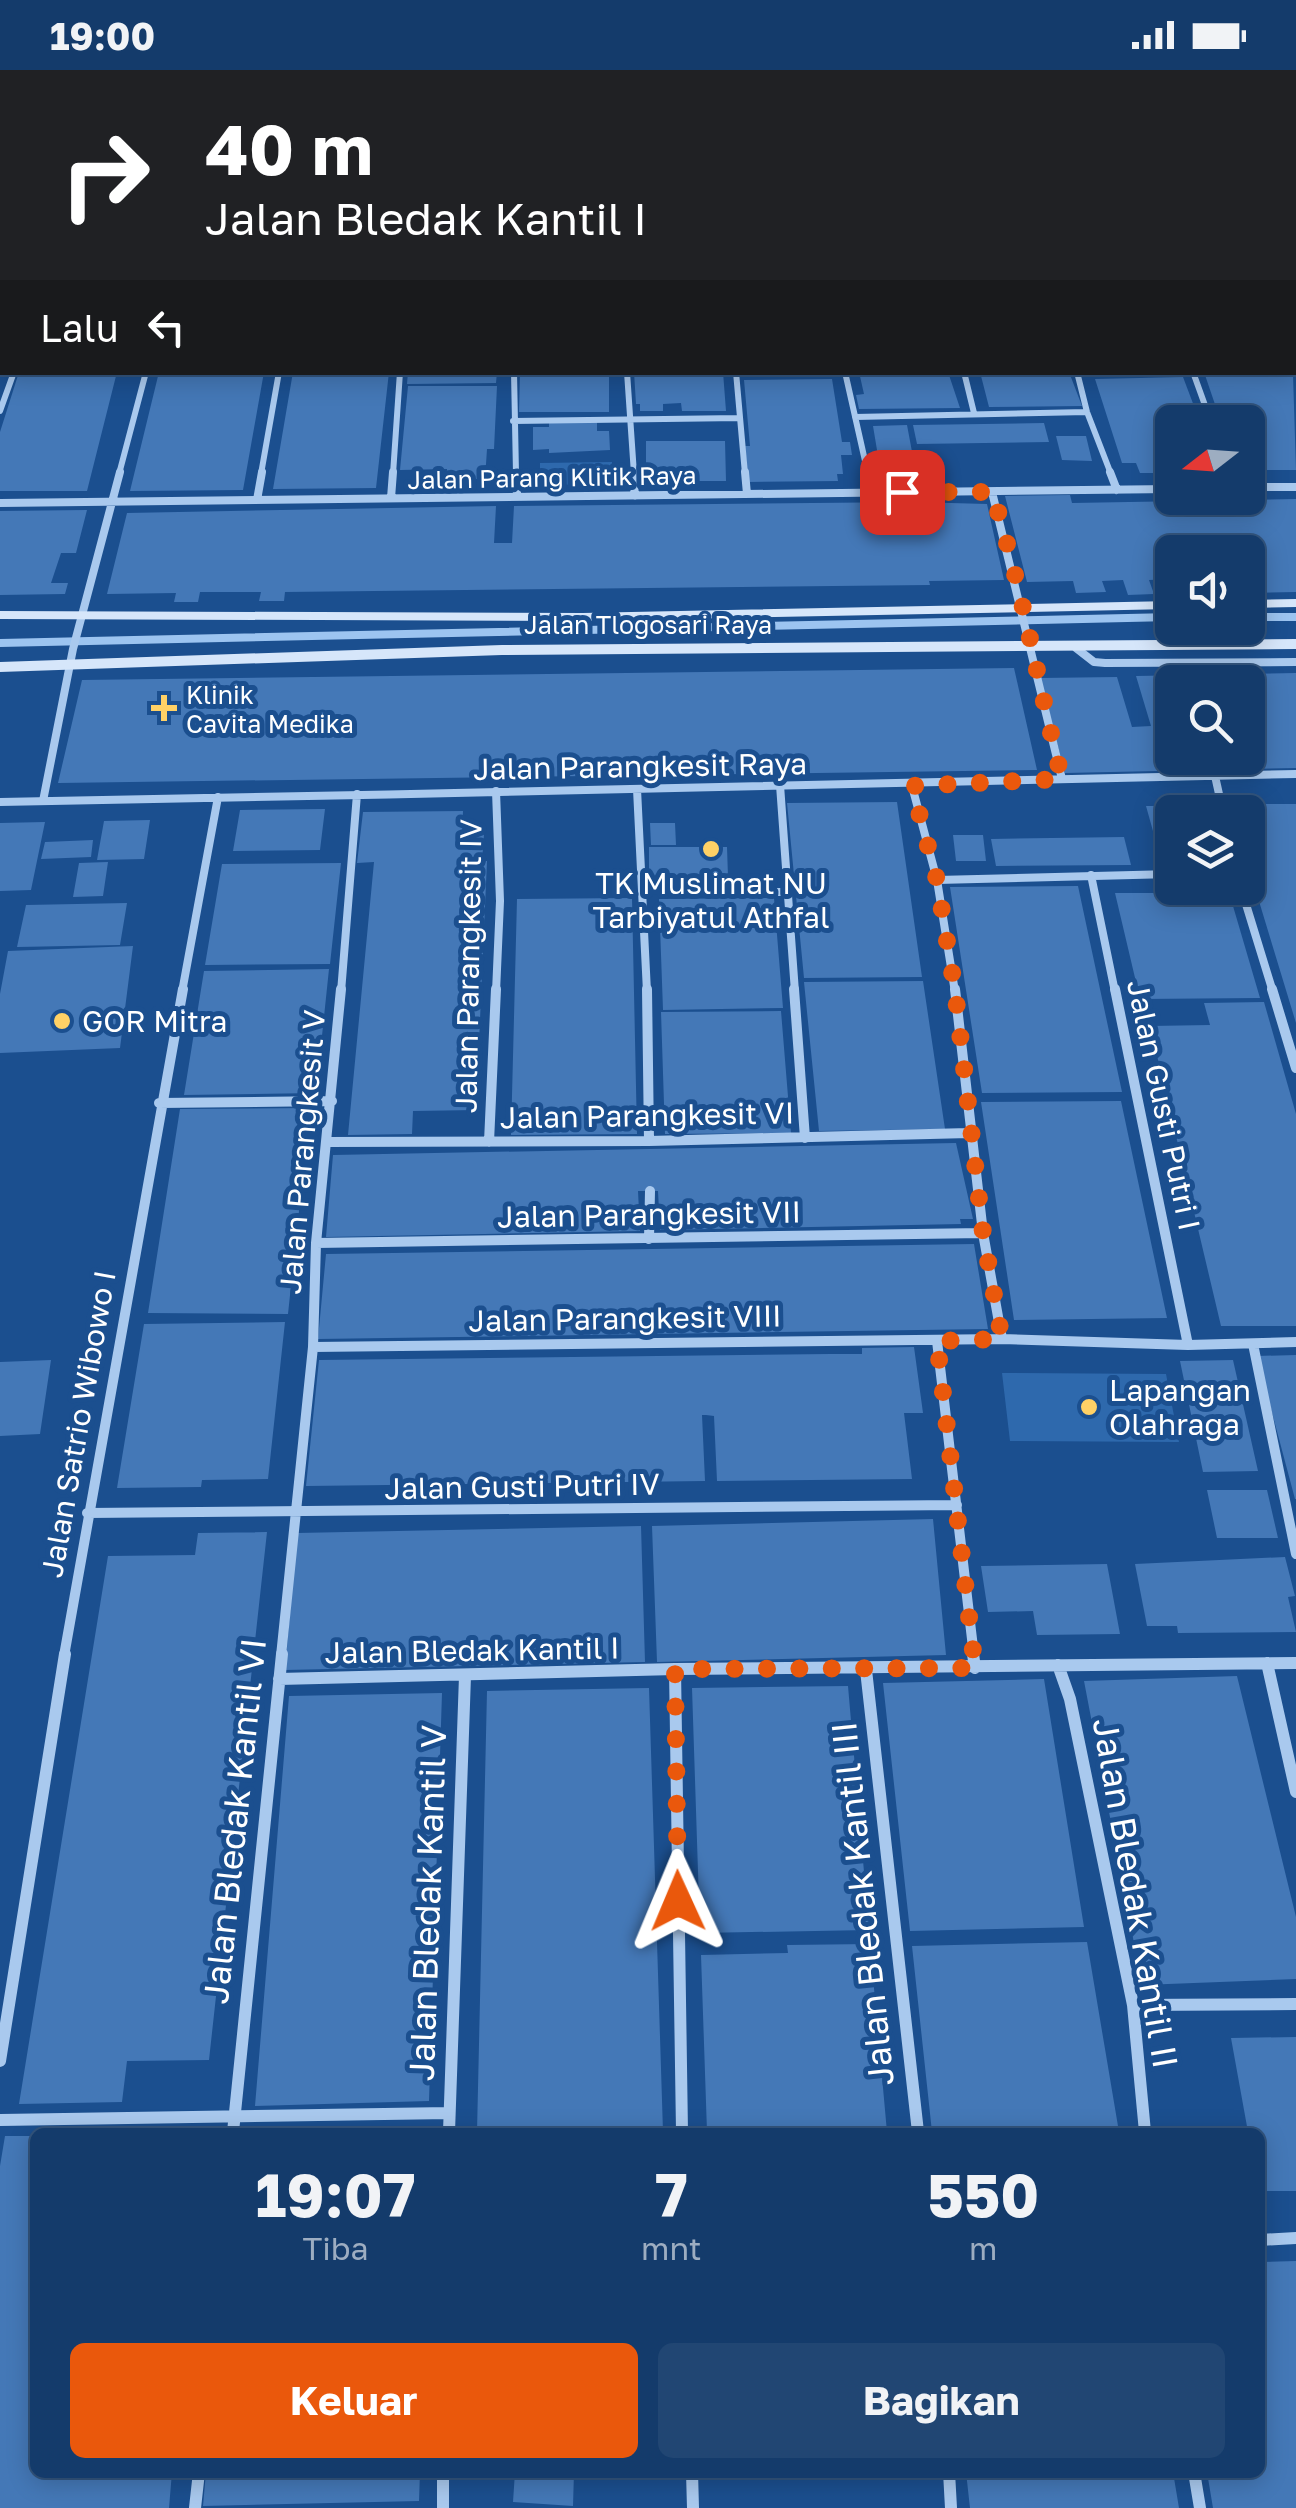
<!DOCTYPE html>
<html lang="id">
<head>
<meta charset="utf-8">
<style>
	body { margin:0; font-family:"Golos Text",sans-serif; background:#214673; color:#f1f3f6; height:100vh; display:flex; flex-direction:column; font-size:38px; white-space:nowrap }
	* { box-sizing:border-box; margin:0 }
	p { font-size:32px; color:#9dadc1 }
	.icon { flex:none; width:55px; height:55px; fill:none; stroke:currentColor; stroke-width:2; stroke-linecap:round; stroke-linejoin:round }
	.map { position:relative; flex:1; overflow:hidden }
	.details { position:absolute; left:30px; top:2058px; width:1235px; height:350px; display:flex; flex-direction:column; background:#143b6b; border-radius:15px; box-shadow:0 5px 25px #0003,0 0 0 2px #33557e }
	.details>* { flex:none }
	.top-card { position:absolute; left:0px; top:0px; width:1298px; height:305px; box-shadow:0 5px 25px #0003,0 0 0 2px #33557e; background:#202124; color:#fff; overflow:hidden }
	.needle { width:65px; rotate:253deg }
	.fabs { position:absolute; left:1155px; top:335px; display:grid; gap:20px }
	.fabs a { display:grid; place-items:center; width:110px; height:110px; border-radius:15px; background:#143b6b; box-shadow:0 5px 25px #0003,0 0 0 2px #33557e; font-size:50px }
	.pin { position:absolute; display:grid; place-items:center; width:85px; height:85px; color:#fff; margin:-42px; border-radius:20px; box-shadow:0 5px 15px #0006 }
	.me { position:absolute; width:110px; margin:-55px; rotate:359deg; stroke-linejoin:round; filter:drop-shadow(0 0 8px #0008) }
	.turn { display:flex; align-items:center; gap:35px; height:210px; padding:0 40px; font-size:45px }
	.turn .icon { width:130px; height:130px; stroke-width:2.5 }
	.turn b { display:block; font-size:70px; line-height:85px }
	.then { display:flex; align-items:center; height:95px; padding:0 40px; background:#0003; gap:20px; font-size:38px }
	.eta { display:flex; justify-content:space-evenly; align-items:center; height:170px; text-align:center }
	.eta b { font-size:60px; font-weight:700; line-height:70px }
	.cta { display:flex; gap:20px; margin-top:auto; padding:20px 40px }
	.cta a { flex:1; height:115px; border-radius:15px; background:#ea580c; color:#fff; font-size:40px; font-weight:700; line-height:115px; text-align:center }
	.cta a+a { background:#214673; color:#f1f3f6 }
	.status { display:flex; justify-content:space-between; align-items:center; height:70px; padding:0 50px; background:#143b6b; direction:ltr }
	.status svg { height:28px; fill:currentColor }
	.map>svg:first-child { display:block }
	.green { fill:#2e69ad }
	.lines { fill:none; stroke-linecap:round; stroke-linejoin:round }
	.stream { stroke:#9cc4f0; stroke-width:8 }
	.building { fill:#4478b7; fill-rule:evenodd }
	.street-far3 { stroke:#a9c9ee; stroke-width:6 }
	.street-far2 { stroke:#a9c9ee; stroke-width:8 }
	.street-far1 { stroke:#a9c9ee; stroke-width:10 }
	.street { stroke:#a9c9ee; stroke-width:12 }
	.secondary { fill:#d6e6fa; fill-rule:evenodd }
	.route { stroke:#ea580c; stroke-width:18; stroke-dasharray:0 32.4 }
	.poi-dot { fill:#ffd166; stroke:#1b4f8f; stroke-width:4 }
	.labels { text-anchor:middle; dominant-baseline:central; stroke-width:10; stroke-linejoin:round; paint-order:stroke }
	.far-street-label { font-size:25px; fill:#fff; stroke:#1b4f8f }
	.far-poi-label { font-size:25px; fill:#fff; stroke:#1b4f8f; text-anchor:start }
	.street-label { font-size:30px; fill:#fff; stroke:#1b4f8f }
	.poi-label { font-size:30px; fill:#fff; stroke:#1b4f8f; text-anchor:start }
	.near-street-label { font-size:35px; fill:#fff; stroke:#1b4f8f }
</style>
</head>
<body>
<div class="status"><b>19:00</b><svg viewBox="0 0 49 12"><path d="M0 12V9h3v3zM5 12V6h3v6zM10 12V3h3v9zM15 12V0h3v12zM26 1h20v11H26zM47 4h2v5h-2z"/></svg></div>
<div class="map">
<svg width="1296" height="2438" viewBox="0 0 1296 2438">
	<rect width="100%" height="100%" fill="#1b4f8f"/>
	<path class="green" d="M612 392 613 414 540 415V393Z
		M1002 1303 1166 1304 1179 1372 1010 1371Z"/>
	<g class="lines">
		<path class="stream" d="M1248 547H1296
			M0 573 1172 547"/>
	</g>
	<path class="building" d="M19 302H117L87 421H0V362Z
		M159 302H264L243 420 130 421Z
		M293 302H389L376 418 273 419Z
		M408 302H497L496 313 407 314Z
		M520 302H609V342H519Z
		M634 302H723L726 341H682L681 333 663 334V341H640V334H636Z
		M743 302H831L832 306 743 307Z
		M859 302H948L960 338 859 339 856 325 864 324Z
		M980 302H1069L1082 336 989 337Z
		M1205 305H1293L1296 400H1248V352H1221Z
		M1183 307 1200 352H1172V403H1140L1136 393H1122L1095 309Z
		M832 309 842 372H850L852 385H841L843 404H837L838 411 748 412 745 376H750L744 310Z
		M408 316H497L494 379H487L485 409H469L468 416H446L447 399 400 400Z
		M597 351V361H609L610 380 549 383V379L533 380V357H549V352Z
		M1044 353 1049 372 917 374 913 355Z
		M907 355 916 403 881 404 873 356Z
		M1056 366H1086L1092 391 1062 390Z
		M646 371H725L726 411H646Z
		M1070 425 1072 433 1296 429V522L1248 523V482H1172V509L1149 510 1154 524 1128 525 1123 510 1102 511 1106 522 1076 523 1073 511 1027 512 1005 426Z
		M914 432 987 434 1004 510 929 511 930 515 285 522 284 531H259L261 522H200L198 532H174L176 523 107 524 127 443 496 436 494 473H512L514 436Z
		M87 440 76 483H61L51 513H68L65 524 0 525V441Z
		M1014 598 1037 700 58 713 82 610Z
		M1296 603V698L1065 703 1040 608 1117 607 1132 657 1151 656 1136 606ZM1172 612H1248V688H1172Z
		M897 732 922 907 804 908 787 733Z
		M1229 734H1296V953L1248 795V742H1232Z
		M1146 736H1204L1206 742H1172V797H1163Z
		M325 739 320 780 233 781 240 740Z
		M463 741 462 764H484L482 791H487L476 1040 413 1041 412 1064 348 1065 374 792 357 793 363 742Z
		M150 750 144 789 97 790 104 751Z
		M45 752 31 820 0 821V753Z
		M650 753H675L676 775H651Z
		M953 765H983L986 791H956Z
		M1124 767 1131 795 996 796 991 769Z
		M93 770 91 787 41 789 45 772Z
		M649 777H727L728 807H649Z
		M108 792 103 826 73 827 79 793Z
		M341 793 330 894 205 895 222 794Z
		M1078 816 1122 1022 982 1023 950 817Z
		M1171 819H1228L1260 928 1140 929 1115 823H1172Z
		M632 828 637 1064 511 1065 517 829Z
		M774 828 783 938 663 940 659 829Z
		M127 833 120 875 17 877 26 835Z
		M133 876 120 978 0 983V924L8 881Z
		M329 899 316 1023 184 1025 204 901Z
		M923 911 945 1059 819 1061 804 912Z
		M1264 932 1296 1044V1256H1221L1150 956 1210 955 1204 933Z
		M781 941 791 1063 665 1064 661 942Z
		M1121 1031 1167 1248 1014 1250 981 1032Z
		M310 1038 288 1244 148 1243 180 1039Z
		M956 1073 973 1149H960L961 1154 660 1160 658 1121H638L640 1161 326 1167 333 1085Z
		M974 1174 988 1259 318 1269 326 1184Z
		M285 1252 268 1409 202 1410 201 1417 117 1418 144 1254Z
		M914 1277 923 1343H904L912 1409 717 1411 714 1346 706 1345H702L705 1411 306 1416 319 1290 831 1284H862V1278Z
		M1296 1285V1429H1295L1257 1286Z
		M51 1290 40 1364 0 1366V1292Z
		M1233 1290 1258 1401 1203 1402 1180 1291Z
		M1207 1420H1267L1278 1468H1217Z
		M933 1449 946 1585 657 1592 652 1456Z
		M641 1456 645 1592 285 1600 297 1463Z
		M267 1462 209 1990 127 1991 122 2032 19 2034 108 1486 195 1485 198 1463Z
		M1285 1487 1295 1526 1288 1527 1296 1562 1178 1563 1177 1556H1147L1135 1494Z
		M1107 1494 1120 1564 1037 1565 1033 1541 988 1542 981 1496Z
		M1237 1606 1296 1847V1909L1142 1915 1084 1611Z
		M1044 1609 1084 1857 910 1861 883 1613Z
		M848 1616 869 1860 700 1863 692 1618Z
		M649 1618 663 2062H477L487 1621Z
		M442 1623 429 2031 255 2036 289 1626Z
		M1087 1872 1119 2062H932L912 1876Z
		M870 1874 887 2062H707L701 1885 788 1883 787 1875Z
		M1296 1967V2121H1260V2062H1248L1231 1968Z
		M434 2058V2062H373V2059Z
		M5 2066H35V2402H172L169 2438H0V2096Z
		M1296 2191V2438H1213L1207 2402H1260V2192Z
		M206 2402H420L419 2431 203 2436Z
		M515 2402H574L573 2436 513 2432Z
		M966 2402H1173L1179 2438H970Z"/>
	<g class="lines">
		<path class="street-far3" d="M789 0 800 2
			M1031 2 1042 0
			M0 17 2 11
			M514 302 516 404
			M627 302 634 404
			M736 302 745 404
			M845 302 868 404
			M964 302 974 343
			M1077 302 1087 342 1111 404
			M1193 302 1211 352
			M1194 304 1296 303
			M0 341 14 302
			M855 347 1087 342
			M513 351 740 348
			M119 404 146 302
			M261 404 279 302
			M393 404 400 302"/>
		<path class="street-far2" d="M516 402 517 427
			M633 402 635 426
			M745 402 747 424
			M867 402 872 423
			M1110 402 1117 420
			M1248 417H1296
			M992 422 1062 709
			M391 428 393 402
			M257 430 262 402
			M0 433 1172 419
			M1076 578 1094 592 1105 593 1296 592
			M1215 706 1223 742
			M780 715 795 922
			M912 716 937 810 955 922
			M637 719 647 922
			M43 731 73 579 120 402
			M0 732C432 723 864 717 1296 704
			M1091 805 1115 922
			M937 810 1172 804
			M1241 818 1273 922
			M729 822H787
			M182 922 218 727
			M341 922 357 724
			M496 922 500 831 496 721"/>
		<path class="street-far1" d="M647 919 649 1071
			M794 919 805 1068
			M955 919 983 1163 1002 1269
			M1115 919 1188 1275
			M1272 919 1296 998
			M159 1033 332 1031
			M326 1072 649 1071 969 1063
			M489 1072 496 919
			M649 1169 650 1121
			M316 1173 983 1163
			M937 1271 974 1586
			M1253 1274 1296 1484
			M313 1277 1002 1269 1188 1275 1296 1272
			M87 1443 957 1435
			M64 1586 183 919
			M281 1586 313 1277 316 1173 341 919"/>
		<path class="street" d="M973 1584 975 1598
			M1267 1593 1296 1722
			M1058 1595 1070 1629 1133 1935 1145 2062
			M675 1599 682 2062
			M866 1600 918 2062
			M279 1609 675 1599 1296 1593
			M1133 1935 1296 1934
			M0 1991 65 1584
			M0 2050 449 2043
			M233 2062 282 1584
			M449 2062 465 1606
			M1260 2170 1296 2168
			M443 2402V2438
			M692 2402 693 2438
			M949 2402 951 2438
			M1194 2402 1200 2438
			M195 2438 199 2402"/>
		<path class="secondary" d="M1296 529V537L1248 538V530Z
			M1172 531V539L583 551 0 549V541L583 543Z
			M1296 569V579L502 585 0 602V592L502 575Z"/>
	</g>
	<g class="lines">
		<path class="route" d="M678 1831 675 1599 975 1598 937 1271 1002 1269 983 1163 955 920 937 810 912 716 1062 709C1038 613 1022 517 992 422H902"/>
	</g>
	<g class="poi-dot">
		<path d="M159 623h10v10h10v10h-10v10h-10v-10h-10v-10h10z"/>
		<circle cx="711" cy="779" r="10"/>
		<circle cx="62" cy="951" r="10"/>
		<circle cx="1089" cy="1337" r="10"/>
	</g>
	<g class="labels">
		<g class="far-street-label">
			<text transform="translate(552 407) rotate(-1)">Jalan Parang Klitik Raya</text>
			<text x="648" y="554">Jalan Tlogosari Raya</text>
		</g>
		<g class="far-poi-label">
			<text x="186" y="624">Klinik<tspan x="186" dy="29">Cavita Medika</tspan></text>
		</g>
		<g class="street-label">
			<text transform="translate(640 696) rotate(-1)">Jalan Parangkesit Raya</text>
			<text transform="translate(468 896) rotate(-89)">Jalan Parangkesit IV</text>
			<text transform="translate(1164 1035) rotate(78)">Jalan Gusti Putri I</text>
			<text transform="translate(647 1045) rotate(-1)">Jalan Parangkesit VI</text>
			<text transform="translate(302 1082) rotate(-85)">Jalan Parangkesit V</text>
			<text transform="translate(649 1144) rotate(-1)">Jalan Parangkesit VII</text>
			<text transform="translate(625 1248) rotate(-1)">Jalan Parangkesit VIII</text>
			<text transform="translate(78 1354) rotate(-80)">Jalan Satrio Wibowo I</text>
			<text transform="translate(522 1416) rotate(-1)">Jalan Gusti Putri IV</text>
			<text transform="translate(472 1580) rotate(-1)">Jalan Bledak Kantil I</text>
		</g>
		<g class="poi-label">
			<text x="711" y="813" text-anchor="middle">TK Muslimat NU<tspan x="711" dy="34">Tarbiyatul Athfal</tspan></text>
			<text x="82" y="951">GOR Mitra</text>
			<text x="1109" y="1320">Lapangan<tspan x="1109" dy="34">Olahraga</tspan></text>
		</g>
		<g class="near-street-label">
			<text transform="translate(234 1751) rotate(-84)">Jalan Bledak Kantil VI</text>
			<text transform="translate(1136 1823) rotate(80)">Jalan Bledak Kantil II</text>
			<text transform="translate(427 1833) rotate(-88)">Jalan Bledak Kantil V</text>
			<text transform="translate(862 1834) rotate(-96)">Jalan Bledak Kantil III</text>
		</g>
	</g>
</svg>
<div class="fabs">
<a><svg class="needle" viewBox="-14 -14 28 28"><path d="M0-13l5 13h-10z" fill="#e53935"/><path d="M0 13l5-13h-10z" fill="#9dadc1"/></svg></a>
<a><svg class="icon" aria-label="sound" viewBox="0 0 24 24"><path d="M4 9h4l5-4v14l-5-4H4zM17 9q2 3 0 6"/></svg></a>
<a><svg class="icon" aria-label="search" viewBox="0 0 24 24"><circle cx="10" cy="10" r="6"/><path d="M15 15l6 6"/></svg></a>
<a><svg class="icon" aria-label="layers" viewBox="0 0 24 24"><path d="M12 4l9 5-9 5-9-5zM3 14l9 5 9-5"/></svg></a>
</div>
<div class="pin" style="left:902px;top:422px;background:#d93025"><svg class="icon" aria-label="arrive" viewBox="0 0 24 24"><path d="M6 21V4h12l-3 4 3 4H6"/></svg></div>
<svg class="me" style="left:678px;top:1831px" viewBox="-20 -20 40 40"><path d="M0-17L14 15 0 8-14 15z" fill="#ea580c" stroke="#fff" stroke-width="4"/></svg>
<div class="top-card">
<div class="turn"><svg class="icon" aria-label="right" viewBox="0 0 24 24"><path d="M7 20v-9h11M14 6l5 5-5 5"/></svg><div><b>40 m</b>Jalan Bledak Kantil I</div></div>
<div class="then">Lalu<svg class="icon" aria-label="left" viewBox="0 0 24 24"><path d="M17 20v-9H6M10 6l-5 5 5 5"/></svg></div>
</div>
<section class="details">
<div class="eta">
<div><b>19:07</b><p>Tiba</p></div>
<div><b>7</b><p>mnt</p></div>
<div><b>550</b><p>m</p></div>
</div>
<div class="cta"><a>Keluar</a><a>Bagikan</a></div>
</section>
</div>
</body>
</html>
